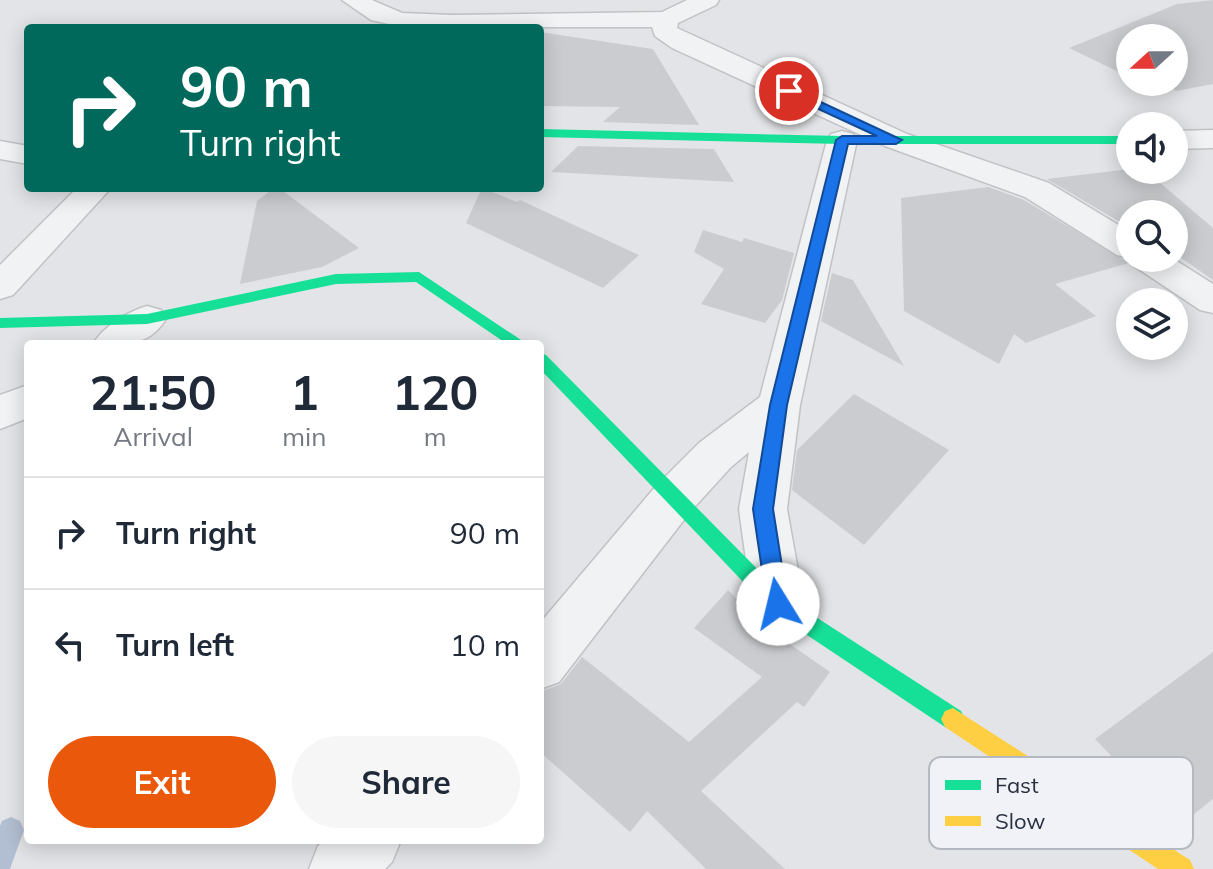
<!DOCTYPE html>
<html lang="en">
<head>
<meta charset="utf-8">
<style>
	body { margin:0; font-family:Mulish,sans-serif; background:#f6f6f7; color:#1f2937; height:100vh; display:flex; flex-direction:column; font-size:30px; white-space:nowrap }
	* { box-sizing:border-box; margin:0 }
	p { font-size:26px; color:#747a83 }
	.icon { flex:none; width:44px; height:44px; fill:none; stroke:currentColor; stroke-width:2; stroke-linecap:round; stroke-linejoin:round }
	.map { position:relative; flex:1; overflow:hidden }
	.sheet { position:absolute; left:24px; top:340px; width:520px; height:504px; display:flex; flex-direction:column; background:#fff; border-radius:8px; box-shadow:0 4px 20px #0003 }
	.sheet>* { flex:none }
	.guide { position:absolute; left:24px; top:24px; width:520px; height:168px; border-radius:8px; box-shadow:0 4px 20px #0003; background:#00695c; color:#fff; overflow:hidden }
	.needle { width:52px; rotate:249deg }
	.buttons { position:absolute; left:1116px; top:24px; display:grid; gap:16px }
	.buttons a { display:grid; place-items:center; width:72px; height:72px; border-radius:50%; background:#fff; box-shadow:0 4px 20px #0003; font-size:40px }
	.pin { position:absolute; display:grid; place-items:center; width:68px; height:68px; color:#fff; margin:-34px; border:4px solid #fff; border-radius:50%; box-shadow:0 2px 8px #0007 }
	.me { position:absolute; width:88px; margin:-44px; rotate:351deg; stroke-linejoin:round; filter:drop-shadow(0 0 6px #0008) }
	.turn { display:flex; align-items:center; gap:28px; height:168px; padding:0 24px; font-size:36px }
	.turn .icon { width:104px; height:104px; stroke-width:2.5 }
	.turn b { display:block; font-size:56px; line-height:68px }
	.eta { display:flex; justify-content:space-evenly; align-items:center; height:136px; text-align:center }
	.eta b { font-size:48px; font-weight:700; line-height:56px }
	.action { display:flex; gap:16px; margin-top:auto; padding:16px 24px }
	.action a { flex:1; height:92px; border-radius:48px; background:#ea580c; color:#fff; font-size:32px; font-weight:700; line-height:92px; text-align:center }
	.action a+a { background:#f6f6f7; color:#1f2937 }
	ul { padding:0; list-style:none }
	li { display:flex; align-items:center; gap:24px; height:112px; padding:0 24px; border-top:2px solid #e0e1e3 }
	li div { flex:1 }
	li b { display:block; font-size:30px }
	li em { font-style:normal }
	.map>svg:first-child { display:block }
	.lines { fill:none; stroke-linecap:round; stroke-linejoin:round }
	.stream { fill:#b2bed1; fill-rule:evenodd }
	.building { fill:#cbcccf }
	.street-casing { stroke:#c1c2c5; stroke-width:3 }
	.street { fill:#f1f2f4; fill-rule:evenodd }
	.fast { fill:#16e098; fill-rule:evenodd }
	.slow { fill:#ffcf43; fill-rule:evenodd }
	.route { fill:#1a73e8; stroke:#114b97; stroke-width:2 }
	.key { fill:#f0f2f7; stroke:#b4b8c0; stroke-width:2 }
	.key-label { font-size:22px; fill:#293040 }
</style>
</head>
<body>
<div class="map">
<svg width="1213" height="869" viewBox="0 0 1213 869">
	<rect width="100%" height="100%" fill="#e3e4e7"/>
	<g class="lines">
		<path class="stream" d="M11 817 20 821 24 830 10 869H0V826L2 821Z"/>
	</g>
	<path class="building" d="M1213 0V84L1176 91 1162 82H1174V38H1130V73L1125 75 1069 48 1177 4Z
		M540 32 653 49 699 125 603 122 620 107 540 106Z
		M578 146 714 149 734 182 551 172Z
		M1130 169 1145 170 1213 228V280L1174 253V214H1130V228L1047 179Z
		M988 187 1024 200 1129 263 1055 284 1096 316 1026 343 1014 334 999 364 904 311 901 198Z
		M274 188H279L359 248 322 267 240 284 257 201Z
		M482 188 517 202 520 200 639 255 603 288 466 223Z
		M703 230 742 242 744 238 794 253 782 300 765 323 701 304 724 269 694 252Z
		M832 273 853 280 904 366 821 321Z
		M854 394 949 450 864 545 792 490 797 450Z
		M728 590 758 622 830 672 804 707 797 702 701 791 785 869H706L647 811 630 832 540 752V692L561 684 582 657 689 742 762 677 694 628Z
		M1213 652V799L1179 826 1095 739Z"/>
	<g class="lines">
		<defs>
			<path id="street" d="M342 0H372L402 13 452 15 662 12 687 0H719L716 5 678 23 677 28 907 134 1049 183 1130 232V258H1172L1213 284V313L1200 310 1134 266 1129 258 1117 255 1025 197 885 146 672 48 655 36 652 27H402L371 20Z
				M1213 130V148L1174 149V131Z
				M842 131 853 134 857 140 800 405 787 509 804 604 796 620 778 627 760 620 752 604 739 509 749 452 731 467 690 512 559 682 540 689V623L656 486 699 443 760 397 827 140 831 134Z
				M0 141 28 146V164L0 159Z
				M77 188H111L13 295 0 299V265Z
				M147 306 161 310 166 319C148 348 123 344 93 344 104 326 127 312 147 306Z
				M28 385V418L0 429V395Z
				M325 840H401L392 862 385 869H309L318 846Z"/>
		</defs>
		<use href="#street" class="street-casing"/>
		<use href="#street" class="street"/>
		<path class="fast" d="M540 129 842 136H1130V144H842L540 137Z
			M419 272 527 344H507L416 282 336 284 147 324 0 328V318L147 314 336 274Z
			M540 353 546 355 785 597 961 711 965 719 961 727 953 730 945 727 771 611 540 369Z"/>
		<path class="slow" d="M953 708 1190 860 1194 869H1158L945 727 941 719 945 711Z"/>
	</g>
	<path class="route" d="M784 89H793L902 140 896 144H848L787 405 773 509 788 604 785 611 778 614 770 611 767 604 753 509 770 405 836 140 842 136H877L784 93Z"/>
	<rect x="929" y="757" width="264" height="92" rx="12" class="key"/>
	<rect x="945" y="780" width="36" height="10" fill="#16e098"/>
	<rect x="945" y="816" width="36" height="10" fill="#ffcf43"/>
	<g class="key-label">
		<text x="995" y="793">Fast</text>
		<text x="995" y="829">Slow</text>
	</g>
</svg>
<div class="buttons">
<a><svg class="needle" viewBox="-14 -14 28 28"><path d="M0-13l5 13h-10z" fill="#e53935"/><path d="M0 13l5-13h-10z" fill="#747a83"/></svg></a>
<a><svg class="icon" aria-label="sound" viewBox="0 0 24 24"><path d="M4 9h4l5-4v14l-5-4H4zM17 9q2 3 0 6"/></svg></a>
<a><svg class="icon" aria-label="search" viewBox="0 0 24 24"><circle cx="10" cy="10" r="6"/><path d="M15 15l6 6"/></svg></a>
<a><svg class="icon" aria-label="layers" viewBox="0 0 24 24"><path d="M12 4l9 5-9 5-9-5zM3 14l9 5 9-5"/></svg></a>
</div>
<div class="pin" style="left:789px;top:91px;background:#d93025"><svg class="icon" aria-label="arrive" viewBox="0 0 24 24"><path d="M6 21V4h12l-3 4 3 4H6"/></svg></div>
<svg class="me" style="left:778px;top:604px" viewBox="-20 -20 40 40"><circle r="19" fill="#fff"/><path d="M0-13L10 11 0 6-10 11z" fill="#1a73e8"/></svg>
<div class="guide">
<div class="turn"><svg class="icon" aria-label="right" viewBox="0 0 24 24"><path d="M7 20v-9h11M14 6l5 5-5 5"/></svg><div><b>90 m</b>Turn right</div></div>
</div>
<section class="sheet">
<div class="eta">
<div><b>21:50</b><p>Arrival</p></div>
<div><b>1</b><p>min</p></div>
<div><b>120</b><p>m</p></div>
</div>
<ul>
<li><svg class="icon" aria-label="right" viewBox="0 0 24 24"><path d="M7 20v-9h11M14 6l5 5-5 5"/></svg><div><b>Turn right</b></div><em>90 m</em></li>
<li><svg class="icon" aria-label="left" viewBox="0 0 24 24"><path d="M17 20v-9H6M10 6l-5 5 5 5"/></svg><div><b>Turn left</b></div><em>10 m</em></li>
</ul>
<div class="action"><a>Exit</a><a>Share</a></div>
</section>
</div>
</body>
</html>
